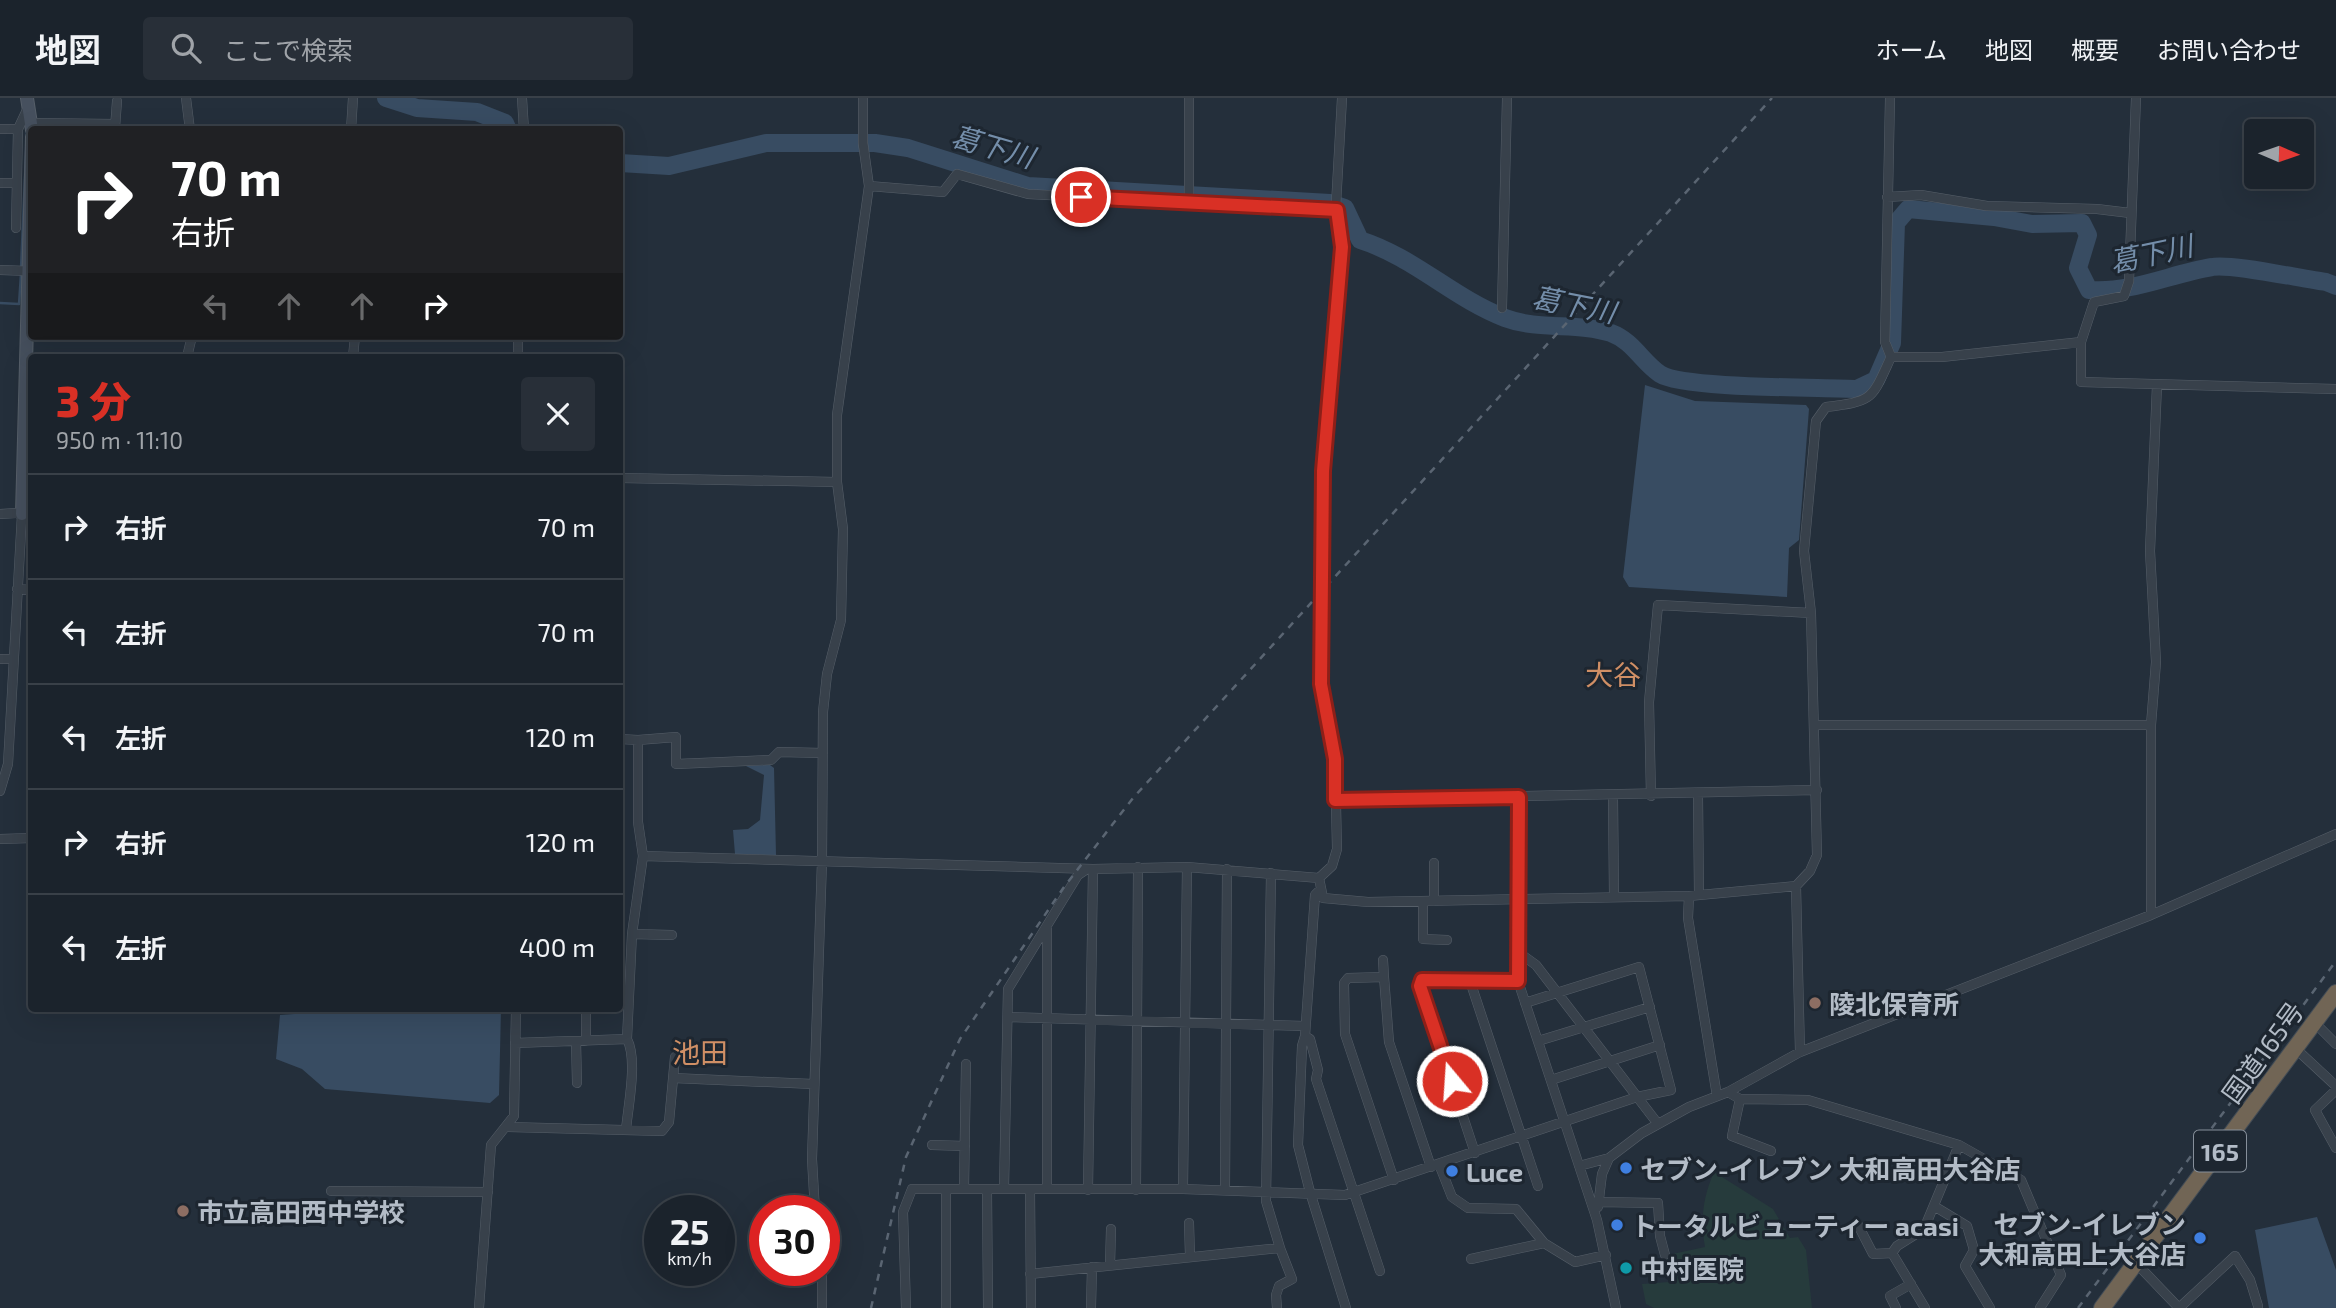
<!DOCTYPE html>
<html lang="ja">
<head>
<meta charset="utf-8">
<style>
	body { margin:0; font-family:"Exo 2","Noto Sans JP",sans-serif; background:#282f38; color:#f1f3f6; height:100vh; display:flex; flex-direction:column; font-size:26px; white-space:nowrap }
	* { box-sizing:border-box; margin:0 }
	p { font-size:23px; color:#a0a4a9 }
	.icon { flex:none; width:38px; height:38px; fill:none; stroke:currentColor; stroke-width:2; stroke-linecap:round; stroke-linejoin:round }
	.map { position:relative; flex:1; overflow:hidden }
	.side { position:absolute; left:28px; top:256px; width:595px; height:658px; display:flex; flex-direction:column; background:#1b232c; border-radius:7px; box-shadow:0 7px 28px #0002,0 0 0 2px #394048 }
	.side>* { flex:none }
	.banner { position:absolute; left:28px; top:28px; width:595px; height:214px; border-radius:7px; box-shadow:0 7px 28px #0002,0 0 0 2px #394048; background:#202124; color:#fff; overflow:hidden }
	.needle { width:46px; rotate:92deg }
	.fabs { position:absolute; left:2244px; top:21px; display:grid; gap:14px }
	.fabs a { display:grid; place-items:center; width:70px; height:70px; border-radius:7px; background:#1b232c; box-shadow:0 7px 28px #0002,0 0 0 2px #394048; font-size:35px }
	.speed { position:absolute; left:644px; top:1097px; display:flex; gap:14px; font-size:35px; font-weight:700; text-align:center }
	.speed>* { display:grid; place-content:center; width:91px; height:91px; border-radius:50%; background:#1b232c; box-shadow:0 7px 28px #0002,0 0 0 2px #394048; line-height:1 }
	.speed small { font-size:18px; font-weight:400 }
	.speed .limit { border:10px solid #d22; background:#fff; color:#111 }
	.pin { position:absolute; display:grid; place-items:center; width:60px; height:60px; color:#fff; margin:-30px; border:4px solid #fff; border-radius:50%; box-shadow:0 2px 7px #0007 }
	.me { position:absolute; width:77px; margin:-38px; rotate:342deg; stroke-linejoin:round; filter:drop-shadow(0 0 5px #0008) }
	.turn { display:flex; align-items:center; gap:24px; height:147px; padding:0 28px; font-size:32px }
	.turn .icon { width:91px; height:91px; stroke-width:2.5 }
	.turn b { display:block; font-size:49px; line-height:60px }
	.lanes { display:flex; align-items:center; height:66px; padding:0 28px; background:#0003; justify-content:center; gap:35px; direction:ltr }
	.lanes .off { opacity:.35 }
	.round { display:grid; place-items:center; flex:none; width:74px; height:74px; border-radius:7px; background:#282f38 }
	.summary { display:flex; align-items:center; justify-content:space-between; height:119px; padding:0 28px }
	h1 { font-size:42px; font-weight:800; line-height:52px; color:#d93025 }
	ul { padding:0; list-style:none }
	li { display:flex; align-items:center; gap:21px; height:105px; padding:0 28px; border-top:2px solid #394048 }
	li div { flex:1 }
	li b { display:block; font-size:26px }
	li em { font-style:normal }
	header { display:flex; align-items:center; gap:42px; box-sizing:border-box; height:98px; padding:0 35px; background:#1b232c; border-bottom:2px solid #394048 }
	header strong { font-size:33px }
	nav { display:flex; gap:38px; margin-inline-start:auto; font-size:24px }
	.search { width:490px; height:63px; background:#282f38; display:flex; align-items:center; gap:18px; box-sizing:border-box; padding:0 24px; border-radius:7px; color:#a0a4a9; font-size:26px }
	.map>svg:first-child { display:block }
	.green { fill:#263b3c }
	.water { fill:#384c62 }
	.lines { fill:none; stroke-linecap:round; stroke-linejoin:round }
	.stream { stroke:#384c62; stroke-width:2.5 }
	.river { stroke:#384c62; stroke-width:18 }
	.street-casing { stroke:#565f69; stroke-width:10 }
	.secondary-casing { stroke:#565f69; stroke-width:14 }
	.highway-casing { stroke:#434c56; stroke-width:18 }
	.street { stroke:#38414b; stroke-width:9 }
	.secondary { stroke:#46505e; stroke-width:12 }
	.highway { stroke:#716555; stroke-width:16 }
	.rail { stroke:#5a6572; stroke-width:2.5; stroke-dasharray:7 7; stroke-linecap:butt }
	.route-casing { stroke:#8d1f18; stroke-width:18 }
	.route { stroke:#d93025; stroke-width:12 }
	.education-dot { fill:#8d6e63; stroke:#1d2630; stroke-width:2.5 }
	.shop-dot { fill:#3f7fe0; stroke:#1d2630; stroke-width:2.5 }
	.culture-dot { fill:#0f9aa8; stroke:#1d2630; stroke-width:2.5 }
	.labels { text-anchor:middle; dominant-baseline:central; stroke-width:6; stroke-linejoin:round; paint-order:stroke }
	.shield { fill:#1d2630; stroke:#868f9a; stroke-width:2 }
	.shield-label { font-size:24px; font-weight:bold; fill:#b3bcc7 }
	.poi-label { font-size:26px; font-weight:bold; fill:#b3bcc7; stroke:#1d2630; text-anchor:start }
	.street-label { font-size:26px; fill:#b3bcc7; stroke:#1d2630 }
	.water-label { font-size:28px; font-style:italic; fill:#748eaa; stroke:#1d2630 }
	.neighbourhood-label { font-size:28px; fill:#d08f65; stroke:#1d2630 }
</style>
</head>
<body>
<header>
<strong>地図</strong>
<div class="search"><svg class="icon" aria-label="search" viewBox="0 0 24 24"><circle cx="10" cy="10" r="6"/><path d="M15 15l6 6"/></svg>ここで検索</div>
<nav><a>ホーム</a><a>地図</a><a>概要</a><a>お問い合わせ</a></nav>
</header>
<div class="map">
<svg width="2336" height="1210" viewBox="0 0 2336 1210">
	<rect width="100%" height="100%" fill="#242f3b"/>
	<path class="green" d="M1714 1074 1773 1111 1790 1140 1798 1139 1806 1152 1812 1210H1654L1646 1206 1642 1186 1669 1184 1663 1158 1705 1149C1700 1122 1703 1099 1714 1074Z"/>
	<path class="water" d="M1645 287 1695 303 1806 307 1809 311 1799 442 1789 450 1787 499 1629 489 1623 479Z
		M770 667 774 670 776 757 735 756 733 732 748 731 760 722 764 677 746 668Z
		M327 910H501L499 997 490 1005 325 991 302 971 276 961 280 917 309 915Z
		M2317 1119 2336 1172V1210H2269L2255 1132Z"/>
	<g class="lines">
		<path class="stream" d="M21 170 27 33
			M0 205 19 206 21 176"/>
		<path class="river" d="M386 0 417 10 477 14 505 25 508 32
			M620 65 669 68 766 45H875L908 50 1028 88 1330 105 1345 110 1360 142C1414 159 1453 200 1505 220 1540 233 1577 224 1611 235 1633 243 1642 264 1660 276 1683 291 1821 289 1857 291L1876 282 1892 245 1896 125 1908 111 1994 119 2032 126 2082 125 2088 137 2078 170 2089 192C2133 195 2170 176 2212 169 2230 165 2302 181 2326 184L2336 188"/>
		<defs>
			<path id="street" d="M186 0 190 32
				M522 0 524 32
				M2136 0 2129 183 2124 198 2094 204 2081 244V284L2336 291
				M32 25 115 26
				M115 30 117 3
				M0 31H18
				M351 32 353 0
				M0 85H16
				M869 88 943 94 957 76 1028 96 1337 112
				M1887 99 1921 97 1987 108 2097 111 2130 115
				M1189 104V0
				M16 130 18 31 27 12
				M0 172 29 173
				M1502 210 1507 0
				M187 259 192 238
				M353 259 355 238
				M518 259V238
				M1891 259H1942L2081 244
				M620 380 837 384
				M0 416 32 414
				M17 491 32 492
				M0 561H13
				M1815 627H2151
				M620 641 638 642V724L643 758 632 836 627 941C638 962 628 1008 626 1032
				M638 642 676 639V666L771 662 779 654 823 655
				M0 693 8 666 22 416
				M1698 697 1699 797
				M1651 698 1649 604 1658 507 1811 515
				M1519 699 1518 883 1597 1122 1616 1210
				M1613 699 1614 799
				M1335 702 1817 692
				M0 741 32 740
				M643 758 1093 771 1187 769 1319 780 1332 768 1337 751 1335 661 1322 586 1323 373 1342 149 1336 107 1342 0
				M1319 780 1323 800 1368 804 1689 798 1796 788 1810 773 1817 757 1811 515 1804 453 1816 323 1826 309C1874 303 1871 302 1891 259L1885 244 1890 0
				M1796 788 1800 954
				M1320 792 1315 797 1305 938 1302 948 1298 1047 1310 1094 1346 1210
				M1689 798 1688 820 1717 998
				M1423 803V841L1447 842
				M1434 803V765
				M2151 817V627L2156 564 2150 453 2157 287
				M1047 831V1091
				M632 836 672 837
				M1518 854 1536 867 1658 1026
				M1383 862 1384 879
				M1470 883 1538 1088
				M586 910V943
				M1008 919 1305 928
				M2314 924 2336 946
				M1305 938 1310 941 1318 972 1316 981 1380 1173
				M576 943 577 985
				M1538 943 1650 909
				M515 945 627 941
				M2295 950 2336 988
				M673 980 813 986
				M1551 982 1660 947
				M2336 992 2315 1012 2336 1050
				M1728 994 1740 1001 1808 1002 1959 1047 2021 1082 2061 1177 2040 1210
				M1740 1001 1732 1038 1771 1053
				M508 1029 662 1033 669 1024 675 959
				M932 1047 965 1048
				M1475 1055 1420 888 1422 882 1518 883
				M1439 1066 1452 1099 1468 1110 1516 1111 1544 1145 1575 1164 1606 1157
				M1579 1068 1609 1060 1642 1035 1689 1009 1728 994 1800 954 2151 817 2336 736
				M1394 1082 1345 936 1344 885 1348 880 1384 879 1389 944 1431 1069
				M946 1091V1210
				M964 1091 966 966
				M987 1091 988 1210
				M1004 1091 1008 891 1078 777 1087 771
				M1030 1091 1031 1210
				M1183 1091 1187 769
				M1088 1092 1093 771
				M1136 1092 1138 769
				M1225 1092 1227 771
				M331 1093 488 1094
				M1599 1104 1658 1105 1660 1138 1665 1157
				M1934 1108 1967 1128 1974 1152 1965 1168 1990 1210
				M1598 1109 1602 1076 1609 1060
				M815 1113 812 1061 822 763 823 614 827 576 841 522 843 431 837 384V317L869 88 863 45V0
				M1189 1125 1190 1158
				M1857 1125 1873 1156 1892 1155
				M1471 1161 1544 1145
				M2136 1165 2179 1210
				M1110 1167 1111 1131
				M822 1172V1210
				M1030 1176 1280 1150 1266 1103 1271 775
				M479 1210 491 1047 514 1018 516 910
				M906 1210 903 1114 912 1091H1183L1345 1097 1637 999 1671 992 1639 869 1525 905
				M1091 1210 1092 1169
				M1277 1210 1276 1197 1279 1188 1292 1181 1280 1150
				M1896 1210 1890 1198 1911 1186
				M1925 1210 1892 1155 1897 1148 1924 1131 1959 1047
				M2179 1210 2235 1158 2250 1182 2258 1208"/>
			<path id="secondary" d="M27 0 32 32
				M22 416 32 39"/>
			<path id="highway" d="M2102 1210 2336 895"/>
		</defs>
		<use href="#street" class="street-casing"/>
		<use href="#secondary" class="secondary-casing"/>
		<use href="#highway" class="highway-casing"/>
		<use href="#street" class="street"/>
		<use href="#secondary" class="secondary"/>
		<use href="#highway" class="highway"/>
		<path class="rail" d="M871 1210 906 1059 960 941 1064 789 1133 700 1772 0
			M2078 1210 2336 863"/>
	</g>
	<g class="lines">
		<defs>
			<path id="route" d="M1081 99 1337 112 1342 149 1323 373 1321 586 1335 661V702L1519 699 1518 883 1422 882 1420 888 1452 983"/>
		</defs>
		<use href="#route" class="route-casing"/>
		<use href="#route" class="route"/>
	</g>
	<g class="education-dot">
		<circle cx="1815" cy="905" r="7"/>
		<circle cx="183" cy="1113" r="7"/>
	</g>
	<g class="shop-dot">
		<circle cx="1626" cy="1070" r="7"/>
		<circle cx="1452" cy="1073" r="7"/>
		<circle cx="1617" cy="1127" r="7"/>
		<circle cx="2200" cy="1140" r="7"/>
	</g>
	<circle class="culture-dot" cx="1626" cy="1170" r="7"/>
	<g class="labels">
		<rect class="shield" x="2194" y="1032.5" width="52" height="41" rx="5"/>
		<g class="shield-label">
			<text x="2220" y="1053">165</text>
		</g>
		<g class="poi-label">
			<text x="1829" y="905">陵北保育所</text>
			<text x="1640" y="1070">セブン-イレブン 大和高田大谷店</text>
			<text x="1466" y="1073">Luce</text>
			<text x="197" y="1113">市立高田西中学校</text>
			<text x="2186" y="1125" text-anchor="end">セブン-イレブン<tspan x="2186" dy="30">大和高田上大谷店</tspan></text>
			<text x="1631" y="1127">トータルビューティー acasi</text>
			<text x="1640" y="1170">中村医院</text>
		</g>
		<g class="street-label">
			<text transform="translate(2262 954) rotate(-54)">国道165号</text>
		</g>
		<g class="water-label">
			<text transform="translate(993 48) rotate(16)">葛下川</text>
			<text transform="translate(2151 155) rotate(-12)">葛下川</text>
			<text transform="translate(1574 206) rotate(11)">葛下川</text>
		</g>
		<g class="neighbourhood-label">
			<text x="1613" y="576">大谷</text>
			<text x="700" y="954">池田</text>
		</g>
	</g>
</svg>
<div class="fabs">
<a><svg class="needle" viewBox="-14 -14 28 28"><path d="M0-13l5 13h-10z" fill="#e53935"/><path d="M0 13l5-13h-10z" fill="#a0a4a9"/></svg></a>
</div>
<div class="speed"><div>25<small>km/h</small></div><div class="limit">30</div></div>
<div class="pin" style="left:1081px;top:99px;background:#d93025"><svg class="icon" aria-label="arrive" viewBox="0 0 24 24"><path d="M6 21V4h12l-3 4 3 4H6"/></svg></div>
<svg class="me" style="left:1452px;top:983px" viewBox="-20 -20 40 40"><circle r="17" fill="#d93025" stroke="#fff" stroke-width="3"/><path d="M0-11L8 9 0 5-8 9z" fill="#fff"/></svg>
<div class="banner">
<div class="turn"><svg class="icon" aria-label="right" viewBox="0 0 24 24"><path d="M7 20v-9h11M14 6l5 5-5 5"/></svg><div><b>70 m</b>右折</div></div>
<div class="lanes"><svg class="icon off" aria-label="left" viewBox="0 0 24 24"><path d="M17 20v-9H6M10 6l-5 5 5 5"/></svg><svg class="icon off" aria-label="ahead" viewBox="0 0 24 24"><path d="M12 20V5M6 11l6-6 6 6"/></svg><svg class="icon off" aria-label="ahead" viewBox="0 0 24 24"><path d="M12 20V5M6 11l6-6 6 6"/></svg><svg class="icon" aria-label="right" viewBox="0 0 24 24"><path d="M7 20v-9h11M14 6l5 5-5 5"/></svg></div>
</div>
<section class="side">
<div class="summary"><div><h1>3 分</h1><p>950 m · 11:10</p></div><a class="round"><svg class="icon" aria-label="close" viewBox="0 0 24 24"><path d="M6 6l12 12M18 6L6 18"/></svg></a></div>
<ul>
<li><svg class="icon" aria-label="right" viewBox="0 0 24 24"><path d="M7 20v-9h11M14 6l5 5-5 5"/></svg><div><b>右折</b></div><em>70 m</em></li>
<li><svg class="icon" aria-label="left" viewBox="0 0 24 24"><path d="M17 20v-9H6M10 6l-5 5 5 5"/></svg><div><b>左折</b></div><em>70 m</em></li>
<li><svg class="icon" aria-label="left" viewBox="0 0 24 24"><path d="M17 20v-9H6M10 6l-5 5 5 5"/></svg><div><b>左折</b></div><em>120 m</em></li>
<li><svg class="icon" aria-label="right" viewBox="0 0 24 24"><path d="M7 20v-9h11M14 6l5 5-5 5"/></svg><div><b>右折</b></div><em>120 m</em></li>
<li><svg class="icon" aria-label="left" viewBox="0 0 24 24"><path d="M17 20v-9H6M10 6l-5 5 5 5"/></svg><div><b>左折</b></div><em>400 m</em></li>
</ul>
</section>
</div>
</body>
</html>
